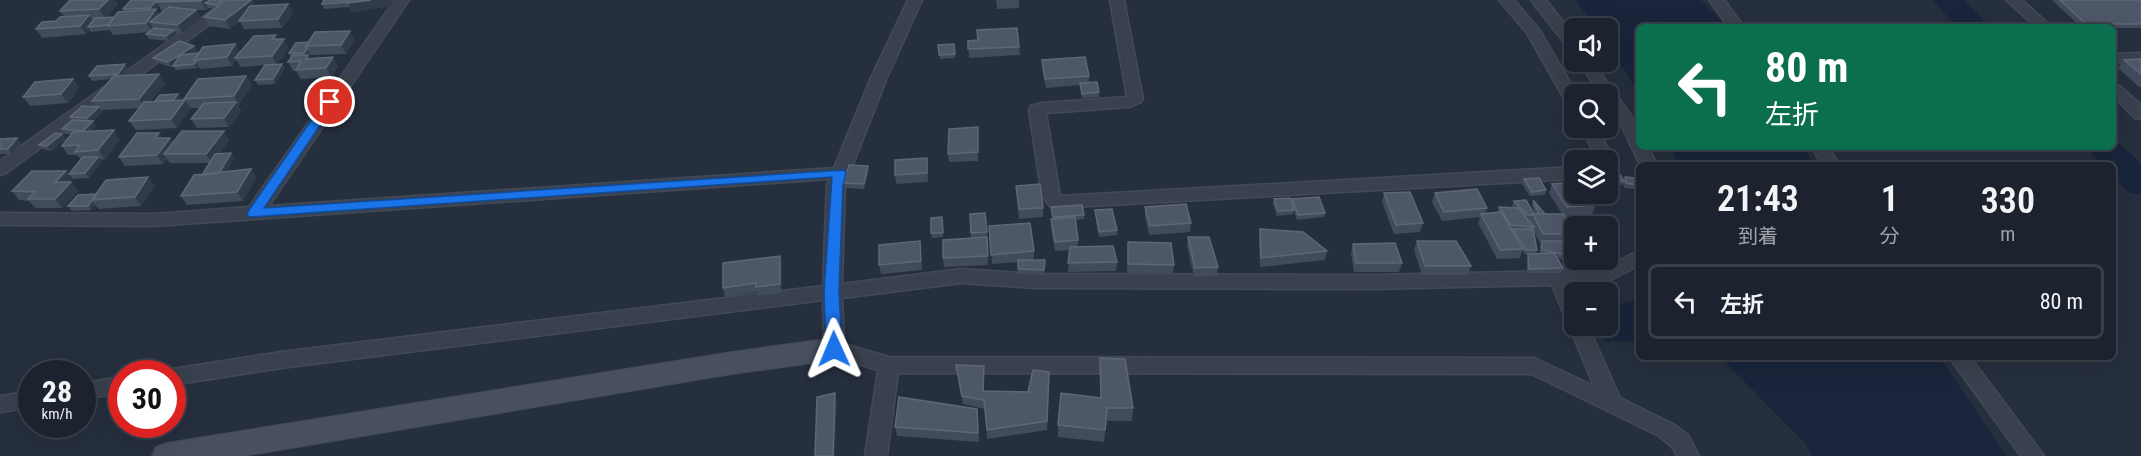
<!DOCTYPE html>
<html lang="ja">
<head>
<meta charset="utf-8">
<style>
	body { margin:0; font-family:"Roboto Condensed","Noto Sans JP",sans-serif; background:#252b36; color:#f1f3f6; height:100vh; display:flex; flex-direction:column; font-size:22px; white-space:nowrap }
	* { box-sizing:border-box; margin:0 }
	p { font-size:20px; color:#a0a4aa }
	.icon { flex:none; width:33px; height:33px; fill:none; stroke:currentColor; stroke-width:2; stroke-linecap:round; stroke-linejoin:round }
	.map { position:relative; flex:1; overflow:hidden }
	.side { position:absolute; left:1636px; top:162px; width:480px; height:198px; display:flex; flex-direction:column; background:#1c232e; border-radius:9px; box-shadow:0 6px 24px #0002,0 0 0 2px #3a404a }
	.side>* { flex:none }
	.hud { position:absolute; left:1636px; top:24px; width:480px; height:126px; border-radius:9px; box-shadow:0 6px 24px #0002,0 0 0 2px #3a404a; background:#0b6e4f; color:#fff; overflow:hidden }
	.fabs { position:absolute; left:1564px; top:18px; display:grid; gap:12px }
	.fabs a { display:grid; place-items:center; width:54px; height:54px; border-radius:9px; background:#1c232e; box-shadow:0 6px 24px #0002,0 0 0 2px #3a404a; font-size:30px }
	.speed { position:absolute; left:18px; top:360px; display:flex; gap:12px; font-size:30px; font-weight:700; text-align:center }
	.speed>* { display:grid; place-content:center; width:78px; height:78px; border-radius:50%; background:#1c232e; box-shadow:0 6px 24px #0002,0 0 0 2px #3a404a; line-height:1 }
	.speed small { font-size:15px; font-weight:400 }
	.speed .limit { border:9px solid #d22; background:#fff; color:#111 }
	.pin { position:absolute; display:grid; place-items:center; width:51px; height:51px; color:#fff; margin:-26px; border:3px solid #fff; border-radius:50%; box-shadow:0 2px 6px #0007 }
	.me { position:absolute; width:66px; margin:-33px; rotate:359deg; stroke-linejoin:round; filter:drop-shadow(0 0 4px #0008) }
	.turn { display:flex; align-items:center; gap:21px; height:126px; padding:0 30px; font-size:27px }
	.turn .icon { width:78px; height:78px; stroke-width:2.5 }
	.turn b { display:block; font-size:42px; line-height:51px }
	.eta { display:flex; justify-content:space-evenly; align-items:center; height:102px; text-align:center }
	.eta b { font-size:36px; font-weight:600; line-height:42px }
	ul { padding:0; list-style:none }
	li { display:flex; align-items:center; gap:18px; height:75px; margin:0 12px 9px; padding:0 18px; border:3px solid #3a404a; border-radius:9px }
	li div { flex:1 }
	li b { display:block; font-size:22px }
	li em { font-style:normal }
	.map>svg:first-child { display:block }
	.water { fill:#1a253b }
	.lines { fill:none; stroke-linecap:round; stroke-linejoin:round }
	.river { fill:#1a253b; fill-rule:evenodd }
	.street-casing { stroke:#434a57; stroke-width:3 }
	.secondary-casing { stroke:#434a57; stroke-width:2 }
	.street { fill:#3a414e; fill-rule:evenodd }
	.secondary { fill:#485060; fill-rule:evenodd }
	.wall { fill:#424b5c; fill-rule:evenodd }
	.shaded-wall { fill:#313a4b }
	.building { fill:#4e5768; stroke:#5e6777; stroke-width:1.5 }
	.route { fill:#1a73e8; stroke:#114b97; stroke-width:1.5 }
</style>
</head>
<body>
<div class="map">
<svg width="2141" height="456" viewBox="0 0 2141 456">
	<rect width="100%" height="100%" fill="#262f3e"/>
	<path class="water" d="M1575 0H1700L1718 17 1725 27H1640L1639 94 1608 43V28H1597Z
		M1672 147H1803L1815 165H1678Z
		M1639 299V342L1604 341 1599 326H1608V307Z
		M1720 357H1940L2006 456H1813L1804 442Z"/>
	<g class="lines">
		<path class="river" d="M1932 0H1964L1990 27H1957Z
			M2114 139 2141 163V195L2128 192 2114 177V165H2101L2086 147H2114Z"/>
		<defs>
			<path id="street" d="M227 0H243L6 173 0 175V161Z
				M395 0H409L269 206 834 168 870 80 908 0H922L886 80 845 185 842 284 961 269 1036 274 1373 275 1558 271 1606 267 1640 250V265L1610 280 1570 284 1575 295V326H1588L1620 398 1673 424 1688 435 1699 456H1677L1672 447 1659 436 1532 374 898 373 887 456H865L878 370 827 354 824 349 823 300 281 368 172 385V374H164L172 369 281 352 823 286 827 185 830 179 154 226 0 225V213L154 214 249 207ZM961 283 1036 288 1373 289 1552 285 1565 317 1571 323 1569 326 1594 386 1534 358 889 357 844 344 842 298Z
				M1110 0H1124L1143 99 1141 102 1129 107 1046 113 1060 196 1575 167V179L1056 208 1050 206 1042 197 1029 110 1031 106 1042 103 1127 97Z
				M1499 0H1514L1540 31 1577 94H1575V109L1567 104 1527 33Z
				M1531 0H1546L1575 37V52L1570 50Z
				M1709 0H1724L1744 27H1729Z
				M2006 0H2022L2052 27H2036Z
				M2141 53V63L2114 62V54Z
				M1578 62H1593L1637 124 1640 129V147H1648L1657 165H1640L1621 124 1608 105V94H1601Z
				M2114 84 2120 86 2141 105V119L2135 118 2114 97Z
				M1581 128H1597L1614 160 1612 164 1608 165V160H1598Z
				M1812 147H1828L1840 165H1822Z
				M1949 357H1970L2044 456H2021Z
				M122 377V393L82 399V383Z
				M32 391V407L0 412V396Z"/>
			<path id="secondary" d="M834 338 844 341 848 349 844 357 834 360 732 374 243 456H152L156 447 167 443 732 352Z"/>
		</defs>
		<use href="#street" class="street-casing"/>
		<use href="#secondary" class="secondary-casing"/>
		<use href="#street" class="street"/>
		<use href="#secondary" class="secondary"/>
	</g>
	<path class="wall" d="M131 0H252L255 6 293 13 282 28 244 29 240 21 230 29 209 26 204 17 215 9 208 8 206 10H196L201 18 183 33H176L177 34 169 41 149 39 146 34 149 32 113 35 110 30 91 32 90 30 86 34 42 38 36 29 56 21 64 17 60 11 118 4 106 17H114L125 12 123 9ZM159 6 161 11H164L159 15 156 9Z
		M324 0H394L391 6 352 12 349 7 324 9 322 4Z
		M996 0H1019V8L997 9Z
		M2052 0H2141V28H2114V27H2081Z
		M278 39 289 48 277 64H282L285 68 275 84 258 85 255 80 264 65 241 67 236 60 232 66 200 69 198 66 197 68 176 70 173 66 174 65 171 67 156 62 153 58 197 50 191 54 199 53 235 44 240 52Z
		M355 40 346 54 310 55 309 53 308 55 310 58 333 57 338 66 331 77 301 79 296 71H293L288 62 291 58 289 53 296 43Z
		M978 40 1019 47 1020 55 969 58 968 41Z
		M954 44 955 58 940 59 938 45Z
		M2141 59V87H2139L2118 68 2124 60Z
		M1042 60 1089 76V82L1099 92V97L1082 98 1080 85 1046 88 1042 69Z
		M128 68 123 76 165 83 151 101H155L178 94 181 98 179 100H184L246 76 252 85 239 105H238L241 111 229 127 197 128 191 119 200 108H191L177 128 136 130 129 121 139 108 101 110 103 112 92 121 96 126 90 131 120 139 105 159 100 160 102 161 89 178 73 179 69 174 81 160 77 155H68L62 146 71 134H65L62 129 73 120 70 117 96 107 92 101 111 79 92 81 89 76Z
		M73 79 79 88 68 103 30 106 23 97Z
		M978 136V161L949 162 948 154Z
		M17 138 21 143 12 154H0V139Z
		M163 138 173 142 229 140 219 154 234 158 226 172 251 169 256 178 243 201 187 205 181 196 202 175 209 163H170L167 159 163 164 125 166 119 157Z
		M66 139 51 151 43 149 39 145Z
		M927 158 928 182 896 184 895 175Z
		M868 166 869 170 864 189 845 188 844 183Z
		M1608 174 1624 180 1625 177 1637 185 1635 189 1624 188 1623 183 1622 185 1608 186Z
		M1524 179 1546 190 1545 195 1530 196 1522 184Z
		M73 180 70 182 78 191 62 208H35L29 201 19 200 12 191Z
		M1552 184 1596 205 1592 214 1565 216 1572 224 1574 221 1596 226H1575V243H1563L1575 256V260L1574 262 1557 258 1563 268 1561 273H1527V259L1528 255 1525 254 1522 251 1520 258 1497 259 1478 223 1480 217 1442 221 1432 202 1435 193 1487 208 1485 214 1497 212 1499 207 1514 208 1512 206 1514 201 1535 214 1532 205 1533 200 1545 214H1562L1549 193ZM1533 230 1540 243H1541L1540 245V254H1536L1537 250Z
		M155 186 141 206 99 209 95 205 91 210 72 211 68 206 96 194Z
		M1016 186 1043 208V217L1019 219Z
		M1384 193 1423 223 1420 232 1394 234 1382 202Z
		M1274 199 1291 203 1292 199 1325 213 1324 217 1297 220 1294 210 1293 214 1277 216 1273 204Z
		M1051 207 1084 215V219L1075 220 1078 240V247L1117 262 1116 271 1068 272 1070 250 1055 251 1051 228V219H1053Z
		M1145 207 1191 223 1190 232 1149 235 1145 216Z
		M1095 210 1117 230V235L1099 237 1095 215Z
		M985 213 987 237 971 238 970 214Z
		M942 217 943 237 932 238 931 233Z
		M989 226 1034 251V260H1045L1044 275 1018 274V262L992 264Z
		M1260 229 1327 251 1325 260 1260 267 1259 239Z
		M987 237 988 265 944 267 943 258Z
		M1188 237 1218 267 1217 276 1194 277 1187 246Z
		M920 241 922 270 881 274 879 265Z
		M1417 241 1471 266 1468 275H1422L1414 250Z
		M1128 242 1174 265 1173 274 1127 273Z
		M1353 244 1402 263 1399 272H1354L1351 253Z
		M780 256 782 265V293L758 296 757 292 725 297 723 288Z
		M1582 260H1606L1583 262Z
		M1100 358 1133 408 1132 421H1107L1104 442 1058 437V425L1100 398Z
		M956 365 984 366V391L1028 392 1049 381 1047 430 987 439 985 409 963 404Z
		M978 418 979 442 897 436 895 427Z"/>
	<path class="shaded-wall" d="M108 0H116L118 4 105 18 99 9Z
		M202 0H215L205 3 208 8 206 10 201 1Z
		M251 0H252L256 8 230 29 225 20Z
		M371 0H394L391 6 352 12 348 3Z
		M156 2 159 6 156 9 161 18 150 22 154 29 152 32 146 23 153 12 150 8Z
		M288 4 293 13 282 28 278 19Z
		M196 10 201 18 183 33 177 25Z
		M89 15 95 24 88 27 90 30 86 34 80 26Z
		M174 30 177 34 169 41 166 36Z
		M350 31 355 40 346 54 341 45Z
		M284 39 289 48 277 65 272 56Z
		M235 44 240 53 235 58 236 60 232 66 227 57Z
		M194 46 197 50 171 67 168 62Z
		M307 49 309 53 308 55 313 63 306 59 307 57 304 53Z
		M333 57 338 66 331 77 326 68Z
		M196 62 198 66 197 68 194 64Z
		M125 64 128 68 121 78 118 74Z
		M282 64 285 68 275 84 273 79Z
		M159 74 165 83 145 108 139 99Z
		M246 76 252 85 239 105 234 96Z
		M73 79 79 88 68 103 61 94Z
		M178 94 181 98 175 107 172 102Z
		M185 100 191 109 177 128 171 119Z
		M236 102 241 111 229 127 224 118Z
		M99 107 103 112 90 123 87 118Z
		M93 121 96 126 86 135 83 131Z
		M114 130 120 139 105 159 98 150Z
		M224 131 229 140 212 163 206 154Z
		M159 133 165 142 155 138Z
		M62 134 66 139 51 151 47 146Z
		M17 138 21 143 12 154 8 149Z
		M170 138 176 147 164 154 167 159 163 164 157 155Z
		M231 153 234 158 221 180 218 175Z
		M98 157 102 161 89 178 85 173Z
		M868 166 869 170 864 189V184Z
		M251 169 256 178 243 201 237 192Z
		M66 171 73 180 62 191 55 182Z
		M148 177 155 186 141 206 135 197Z
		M71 182 78 191 62 208 55 199Z
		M97 194 92 200 95 205 91 210 88 206Z
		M780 256 782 265V293L780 284Z
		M835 393 837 402 835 456H833Z
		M1107 408V421L1104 442 1105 430Z"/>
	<path class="building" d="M70 0H108L99 9 60 11Z
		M131 0H157L150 8 123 9Z
		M158 0H202L201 1 156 2Z
		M210 0H223L216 5 205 3Z
		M226 0H251L225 20 204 17Z
		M324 0H350L348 2 322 4Z
		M350 0H371L348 3Z
		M2060 0H2141V24H2086Z
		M288 4 278 19 239 21 250 6Z
		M169 7 196 10 177 25 150 22Z
		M156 9 146 23 108 26 118 12Z
		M89 15 80 26 36 29 42 22 56 21 60 17Z
		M114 17 108 25 88 27 95 18Z
		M154 28 174 30 166 36 146 34Z
		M1017 28 1019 47 968 49V41L978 40 977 30Z
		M350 31 341 45 306 46 315 32Z
		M276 35 272 39H284L272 56 235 58 254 36Z
		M179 41 194 46 168 62 153 58Z
		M309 42 306 46 307 49 304 53H289L296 43Z
		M235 44 227 57 194 60 203 47Z
		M954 44 955 54 939 55 938 45Z
		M199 53 194 60 196 62 194 64 173 66 180 55Z
		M293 55H308L306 59 333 57 326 68 296 70 301 61 288 62Z
		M1085 57 1089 76 1045 79 1042 60Z
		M2141 59V74L2124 60Z
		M125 64 118 74 89 76 97 66Z
		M282 64 273 79 255 80 265 65Z
		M159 74 139 99 92 101 114 76Z
		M246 76 234 96 184 99 198 79Z
		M73 79 61 94 23 97 35 82Z
		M1097 82 1099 92 1082 94 1080 83Z
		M178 94 173 100 155 101 160 95Z
		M185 100 171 119 129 121 144 102Z
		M236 102 224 118 191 119 204 103Z
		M82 106 99 107 87 118 70 117Z
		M72 120 93 121 83 131 62 129Z
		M978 127V152L948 154 949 129Z
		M114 130 98 150 75 152 80 145 62 146 73 132Z
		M182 131H224L206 154H164Z
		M55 133 62 134 47 146 39 145Z
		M137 133H159L155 138H170L157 155 119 157Z
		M17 138 8 149H0V139Z
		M231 153 219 173 202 175 215 154Z
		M83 157H98L85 173 69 174Z
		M927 158V173L895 175V160Z
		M849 165 868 166 864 184 844 183Z
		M251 169 237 192 181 196 194 175Z
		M32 171H66L55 182H71L55 199H28L35 192 12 191Z
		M1619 173 1624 181 1608 182V174Z
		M148 177 135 197 92 200 106 180Z
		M1625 177 1636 178 1637 185 1626 183Z
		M1539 178 1546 190 1532 192 1524 179Z
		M1575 182V194H1588L1596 205 1567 207 1552 184Z
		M1040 184 1043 208 1019 209 1016 186Z
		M1477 189 1487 208 1444 212 1435 193Z
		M1410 192 1423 223 1396 225 1384 193Z
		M97 194 88 206H68L78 195Z
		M1319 197 1325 213 1298 215 1292 199Z
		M1290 198 1294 210 1278 211 1274 199Z
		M1526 200 1534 214 1532 215H1527L1514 201Z
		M1533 200 1545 214H1539Z
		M1186 204 1191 223 1150 226 1145 207Z
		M1082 205 1084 215 1053 217 1051 207Z
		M1499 207 1518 208 1534 227 1511 225Z
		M1112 209 1117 230 1099 232 1095 210Z
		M1501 212 1523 249 1500 250 1481 214Z
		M985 213 987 232 971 233 970 214Z
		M1533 214H1563L1575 227V234H1543Z
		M942 217 943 233H931V218Z
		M1075 217 1078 240 1055 242 1051 219Z
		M1591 220 1596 226H1578L1574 221Z
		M1030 223 1034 251 991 255 989 226Z
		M1260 229 1303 232 1327 251 1261 258Z
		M1513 229H1533L1537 250H1526Z
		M987 237 988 256 943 258V240Z
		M1188 237H1209L1218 267 1195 268Z
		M920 241 921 261 879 265V245Z
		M1417 241H1456L1471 266H1425Z
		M1542 241H1561L1575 257 1542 250Z
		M1128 242 1171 243 1174 265 1128 264Z
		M1395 243 1402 263H1356L1353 244Z
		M1113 246 1117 262 1068 263 1070 247Z
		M1554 253 1563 268 1529 269 1528 254Z
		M780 256V284L756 287V283L723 288V263Z
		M1018 260H1045L1044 270 1018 269Z
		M1100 358 1125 359 1133 408H1107L1105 430 1058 425 1061 393 1101 398Z
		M956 365 984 366 983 391 1028 392 1033 370 1049 372 1047 421 987 430 984 400 962 396Z
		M835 393 833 456H815L817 397Z
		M899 397 977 409 978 433 895 427Z"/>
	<path class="route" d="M330 98 336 102 264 208 844 170 846 173 843 185 839 291 842 349 839 353H829L826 349 824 291 832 177 249 217 247 214 249 210 326 99Z"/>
</svg>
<div class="fabs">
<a><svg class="icon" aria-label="sound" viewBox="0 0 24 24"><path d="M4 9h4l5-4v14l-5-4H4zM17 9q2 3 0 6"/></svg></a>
<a><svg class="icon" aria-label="search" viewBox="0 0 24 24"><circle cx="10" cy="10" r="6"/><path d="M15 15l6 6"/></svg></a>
<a><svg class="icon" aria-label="layers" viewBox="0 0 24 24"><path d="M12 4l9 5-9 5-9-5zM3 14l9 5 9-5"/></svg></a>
<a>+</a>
<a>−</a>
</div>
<div class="speed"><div>28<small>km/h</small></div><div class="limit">30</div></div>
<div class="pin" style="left:330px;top:102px;background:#d93025"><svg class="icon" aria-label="arrive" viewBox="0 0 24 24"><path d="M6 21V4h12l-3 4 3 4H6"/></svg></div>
<svg class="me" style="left:834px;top:349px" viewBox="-20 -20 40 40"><path d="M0-17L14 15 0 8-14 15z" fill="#1a73e8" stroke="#fff" stroke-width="4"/></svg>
<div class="hud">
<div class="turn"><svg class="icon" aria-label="left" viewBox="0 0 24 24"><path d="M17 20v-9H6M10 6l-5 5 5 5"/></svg><div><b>80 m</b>左折</div></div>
</div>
<section class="side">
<div class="eta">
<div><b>21:43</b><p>到着</p></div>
<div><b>1</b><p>分</p></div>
<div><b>330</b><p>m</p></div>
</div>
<ul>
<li><svg class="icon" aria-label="left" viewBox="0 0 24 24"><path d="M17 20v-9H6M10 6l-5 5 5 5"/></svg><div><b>左折</b></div><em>80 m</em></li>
</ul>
</section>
</div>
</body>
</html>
